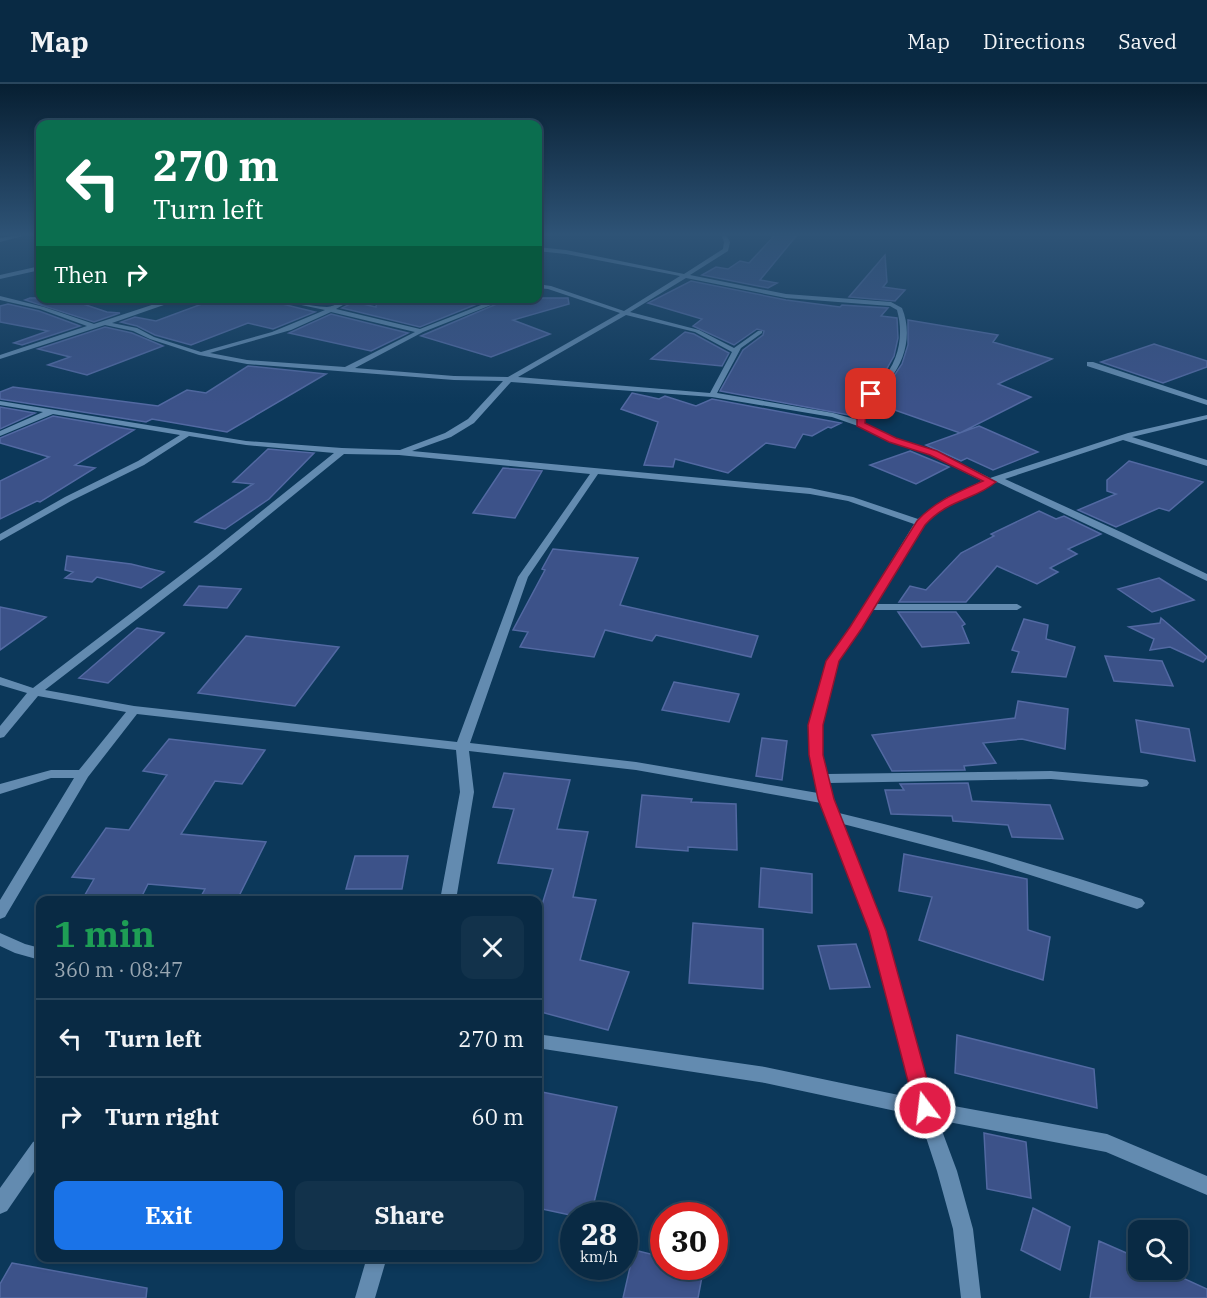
<!DOCTYPE html>
<html lang="en">
<head>
<meta charset="utf-8">
<style>
	body { margin:0; font-family:"IBM Plex Serif",serif; background:#12324b; color:#f1f3f6; height:100vh; display:flex; flex-direction:column; font-size:22px; white-space:nowrap }
	* { box-sizing:border-box; margin:0 }
	p { font-size:20px; color:#99a7b2 }
	.icon { flex:none; width:33px; height:33px; fill:none; stroke:currentColor; stroke-width:2; stroke-linecap:round; stroke-linejoin:round }
	.map { position:relative; flex:1; overflow:hidden }
	.side { position:absolute; left:36px; top:812px; width:506px; height:366px; display:flex; flex-direction:column; background:#092a44; border-radius:12px; box-shadow:0 3px 9px #0003,0 0 0 2px #29465d }
	.side>* { flex:none }
	.guide { position:absolute; left:36px; top:36px; width:506px; height:183px; border-radius:12px; box-shadow:0 3px 9px #0003,0 0 0 2px #29465d; background:#0b6e4f; color:#fff; overflow:hidden }
	.tools { position:absolute; left:1128px; top:1136px; display:grid; gap:12px }
	.tools a { display:grid; place-items:center; width:60px; height:60px; border-radius:12px; background:#092a44; box-shadow:0 3px 9px #0003,0 0 0 2px #29465d; font-size:30px }
	.speed { position:absolute; left:560px; top:1118px; display:flex; gap:12px; font-size:30px; font-weight:700; text-align:center }
	.speed>* { display:grid; place-content:center; width:78px; height:78px; border-radius:50%; background:#092a44; box-shadow:0 3px 9px #0003,0 0 0 2px #29465d; line-height:1 }
	.speed small { font-size:15px; font-weight:400 }
	.speed .limit { border:9px solid #d22; background:#fff; color:#111 }
	.pin { position:absolute; display:grid; place-items:center; width:51px; height:51px; color:#fff; margin:-26px; border-radius:12px; box-shadow:0 3px 9px #0006 }
	.me { position:absolute; width:66px; margin:-33px; rotate:345deg; stroke-linejoin:round; filter:drop-shadow(0 0 4px #0008) }
	.turn { display:flex; align-items:center; gap:21px; height:126px; padding:0 18px; font-size:27px }
	.turn .icon { width:78px; height:78px; stroke-width:2.5 }
	.turn b { display:block; font-size:42px; line-height:51px }
	.then { display:flex; align-items:center; height:57px; padding:0 18px; background:#0003; gap:12px; font-size:22px }
	.round { display:grid; place-items:center; flex:none; width:63px; height:63px; border-radius:12px; background:#12324b }
	.overview { display:flex; align-items:center; justify-content:space-between; height:102px; padding:0 18px }
	h1 { font-size:36px; font-weight:700; line-height:45px; color:#1e9e55 }
	.action { display:flex; gap:12px; margin-top:auto; padding:12px 18px }
	.action a { flex:1; height:69px; border-radius:12px; background:#1a73e8; color:#fff; font-size:24px; font-weight:700; line-height:69px; text-align:center }
	.action a+a { background:#12324b; color:#f1f3f6 }
	ul { padding:0; list-style:none }
	li { display:flex; align-items:center; gap:18px; height:78px; padding:0 18px; border-top:2px solid #29465d }
	li div { flex:1 }
	li b { display:block; font-size:22px }
	li em { font-style:normal }
	header { display:flex; align-items:center; gap:36px; box-sizing:border-box; height:84px; padding:0 30px; background:#092a44; border-bottom:2px solid #29465d }
	header strong { font-size:28px }
	nav { display:flex; gap:33px; margin-inline-start:auto; font-size:21px }
	.map>svg:first-child { display:block }
	.building { fill:#3c5289; stroke:#5269a2; stroke-width:1.5 }
	.lines { fill:none; stroke-linecap:round; stroke-linejoin:round }
	.street { fill:#638bb0; fill-rule:evenodd }
	.route { fill:#e11d48; stroke:#92132f; stroke-width:1.5 }
</style>
</head>
<body>
<header>
<strong>Map</strong>
<nav><a>Map</a><a>Directions</a><a>Saved</a></nav>
</header>
<div class="map">
<svg width="1207" height="1214" viewBox="0 0 1207 1214">
	<rect width="100%" height="100%" fill="#0c385a"/>
	<path class="building" d="M775 151H797L760 196 777 199 768 204 702 191 716 183 728 185 740 177 749 179Z
		M885 171 887 198 883 203 905 206 895 217 849 213Z
		M691 197 786 216 840 223 842 221 888 224 881 232 897 234 898 254 894 272 885 288 864 313 857 331 854 332 720 307 743 266 763 251 764 247 757 245 734 261 693 242 702 235 648 219Z
		M30 214H65L107 228 120 229 94 238 25 216Z
		M218 214 270 217 315 228 273 245 248 239 191 261 155 251 137 242 121 238 135 233 156 237Z
		M377 214H492L420 243 342 224 354 218 376 223Z
		M511 214H568L569 220 513 236 550 250 491 273 421 252Z
		M8 220 39 227 80 242 22 261 14 259 48 247 0 238V222Z
		M331 230 408 249 371 267 289 249Z
		M908 236 998 251 993 258 1052 275 998 300 1031 313 960 349 889 324 876 321 873 323 902 280 908 261Z
		M105 243 132 249 163 262 87 291 48 281 70 273 38 265Z
		M685 248 694 250 729 269 722 282 651 275Z
		M1154 260 1207 277V283L1163 299 1101 278Z
		M248 282 326 290 227 348 152 335 146 338 0 315V308L13 303 158 322 187 306 206 309Z
		M632 309 659 315 665 312 696 322 712 315 841 339 831 344 828 343 812 352 803 350 795 364 766 359 728 389 675 375 673 383 644 381 658 338 621 325Z
		M0 323 35 329 0 345Z
		M53 332 134 346 75 381 95 384 40 418 37 417 0 435V397L49 373 0 359V354Z
		M979 342 1038 368 993 386 967 374 961 377 926 361Z
		M268 365 314 369 269 415 225 445 195 438 253 400 233 398Z
		M910 367 949 383 916 400 870 381Z
		M1129 377 1203 398 1169 427 1159 424 1116 443 1078 426 1116 410 1107 407V396Z
		M503 384 542 387 515 434 473 429Z
		M1039 427 1056 435 1064 432 1101 450 1068 465 1077 470 1050 484 1058 488 1037 500 997 482 966 518H899L910 502 926 506 961 469 994 452 991 450Z
		M553 465 638 474 620 521 758 552 751 573 656 551 652 557 605 546 594 573 520 563 528 548 513 546 545 486 542 485Z
		M67 472 131 480 164 488 141 504 97 493 92 498 65 494 73 488 65 486Z
		M1159 494 1194 516 1152 528 1118 505Z
		M199 502 241 505 227 524 184 521Z
		M0 523 15 526 46 533 0 566Z
		M898 528H956L965 540 962 542 969 559 922 563Z
		M1161 534 1207 573 1203 578 1170 563 1150 566 1154 555 1129 543 1160 539Z
		M1024 535 1048 541 1046 555 1075 563 1066 593 1012 588 1019 568 1012 566Z
		M137 544 164 549 108 599 79 594Z
		M246 552 339 563 295 622 198 609Z
		M1105 572 1162 577 1173 602 1114 597Z
		M674 598 739 610 729 638 662 626Z
		M1018 617 1068 625 1065 665 1022 655 983 659 996 679 964 682 965 686 892 687 872 651 1015 634Z
		M1136 636 1189 645 1195 677 1141 668Z
		M762 654 787 657 782 696 756 692Z
		M169 655 265 666 242 700 215 697 181 750 266 758 237 816H199L205 805 148 800 140 816H82L94 795 72 793 106 744 129 746 167 691 143 687Z
		M504 689 570 696 557 745 588 748 573 813 596 816 580 876 629 888 608 946 537 927V837L553 785 498 779 514 725 493 723Z
		M968 699 972 717 1050 721 1063 755 1012 753 1008 741 953 737 952 732 891 730 885 706H904L900 700Z
		M642 711 692 715 691 718 736 720 737 766 688 763V767L636 763Z
		M904 770 1027 795 1028 846 1050 853 1043 896 919 856 932 813 899 807Z
		M355 772H408L402 805H346Z
		M761 784 812 790V829L759 823Z
		M693 839 763 845V905L689 899Z
		M856 860 870 903 830 905 818 862Z
		M957 951 1094 985 1097 1024 955 989Z
		M537 1007 617 1023 591 1131H570L537 1124Z
		M984 1049 1026 1058 1031 1114 987 1105Z
		M1033 1124 1070 1143 1060 1186 1021 1166Z
		M1099 1157 1138 1174V1185H1163L1207 1205V1214H1090Z
		M634 1166 663 1173V1182H704L698 1214H623Z
		M12 1179 147 1204 146 1214H0V1200Z"/>
	<g class="lines">
		<path class="street" d="M19 151H27L0 158V154Z
			M721 151H726L730 158 728 167 690 191 786 210 891 218 902 224C912 248 906 275 890 295 879 310 868 319 865 339L896 354 936 367 990 394 1128 349 1207 331V335L1132 353 1207 376V382L1123 356 1005 395 1123 449 1207 490V497L997 398C985 405 965 410 950 419 915 442 897 484 876 520H1017L1022 523 1017 526H872L838 577 821 641 822 671 827 690 1051 687 1142 695 1147 696 1149 699 1147 702 1142 703 1051 695 829 699 839 729C941 753 1042 782 1142 815L1145 819 1142 823 1137 825 986 777 843 740 886 847 932 1018 1107 1050 1207 1092V1111L1106 1068 938 1036 957 1087 973 1145 981 1214H961L953 1145 937 1087 919 1032 765 999 537 964V950L765 983 913 1014 870 847 821 719 636 686 469 667 474 708 456 816H440L460 708 456 666 137 630 88 693 5 833 0 835V816L74 694H51L0 710V700L51 686H79L126 628 38 612 4 653 0 654V642L27 609 0 601V593L33 604 207 471 334 369 246 361 189 352 144 381 71 417 0 457V450L65 413 138 377 180 351 53 330 0 352V347L43 328 0 321V317L246 357 342 364 400 366 445 349 468 335 503 297 454 296 247 280 199 271 150 255 133 247 105 241 0 275V271L87 242 40 225 0 216V212L44 223 94 240 173 214H184L112 239 137 244 154 253 201 268 272 248 325 226 268 214C288 214 307 223 327 223 336 223 343 214 355 214L336 225 420 245 499 214H509L423 248 355 284 454 292 508 293 620 229 548 205 537 204V200L551 202 624 227 680 192 566 170 537 167V163L566 166 684 190 723 165 724 158ZM686 194 786 214 890 222 897 226C904 251 899 277 881 297 870 309 860 319 858 336L833 329 717 309 741 264 762 249V247H758L734 264 699 246 630 228ZM331 228 415 248 345 283 247 276 210 269 291 246ZM626 231 695 248 732 268 710 309 518 293ZM511 298 712 313 832 333 858 342 890 358 930 371 982 397 946 414 918 435 853 413 810 404 412 367 451 353 474 339ZM344 370 399 371 590 390 518 493 457 658 134 622 45 606 215 475ZM598 390 810 410 848 417 914 440 851 543 826 577 809 641 810 671 818 709 636 678 470 659 528 493Z
			M40 182V186L0 195V191Z
			M1087 278H1093L1207 316V321L1087 282Z
			M0 849 25 860 40 864V876L15 869 0 862Z
			M40 1055V1079L7 1127 0 1130V1104L33 1058Z
			M367 1173H387L375 1214H355Z"/>
	</g>
	<linearGradient id="sky" x2="0" y2="1"><stop stop-color="#071f32"/><stop offset="0.47" stop-color="#2e5376"/><stop offset="1" stop-color="#2e5376" stop-opacity="0"/></linearGradient>
	<rect width="1207" height="320" fill="url(#sky)"/>
	<path class="route" d="M868 308 875 310 866 330 865 339 896 354 937 367 996 398C975 416 948 415 925 441L862 544 839 577 823 641V671L834 715 886 847 935 1024 932 1030 925 1033 918 1030 915 1024 869 847 818 715 809 671 808 641 826 577 850 543 917 437C935 417 958 408 983 397L930 371 889 358 857 342V330Z"/>
</svg>
<div class="tools">
<a><svg class="icon" aria-label="search" viewBox="0 0 24 24"><circle cx="10" cy="10" r="6"/><path d="M15 15l6 6"/></svg></a>
</div>
<div class="speed"><div>28<small>km/h</small></div><div class="limit">30</div></div>
<div class="pin" style="left:871px;top:310px;background:#d93025"><svg class="icon" aria-label="arrive" viewBox="0 0 24 24"><path d="M6 21V4h12l-3 4 3 4H6"/></svg></div>
<svg class="me" style="left:925px;top:1024px" viewBox="-20 -20 40 40"><circle r="17" fill="#e11d48" stroke="#fff" stroke-width="3"/><path d="M0-11L8 9 0 5-8 9z" fill="#fff"/></svg>
<div class="guide">
<div class="turn"><svg class="icon" aria-label="left" viewBox="0 0 24 24"><path d="M17 20v-9H6M10 6l-5 5 5 5"/></svg><div><b>270 m</b>Turn left</div></div>
<div class="then">Then<svg class="icon" aria-label="right" viewBox="0 0 24 24"><path d="M7 20v-9h11M14 6l5 5-5 5"/></svg></div>
</div>
<section class="side">
<div class="overview"><div><h1>1 min</h1><p>360 m · 08:47</p></div><a class="round"><svg class="icon" aria-label="close" viewBox="0 0 24 24"><path d="M6 6l12 12M18 6L6 18"/></svg></a></div>
<ul>
<li><svg class="icon" aria-label="left" viewBox="0 0 24 24"><path d="M17 20v-9H6M10 6l-5 5 5 5"/></svg><div><b>Turn left</b></div><em>270 m</em></li>
<li><svg class="icon" aria-label="right" viewBox="0 0 24 24"><path d="M7 20v-9h11M14 6l5 5-5 5"/></svg><div><b>Turn right</b></div><em>60 m</em></li>
</ul>
<div class="action"><a>Exit</a><a>Share</a></div>
</section>
</div>
</body>
</html>
